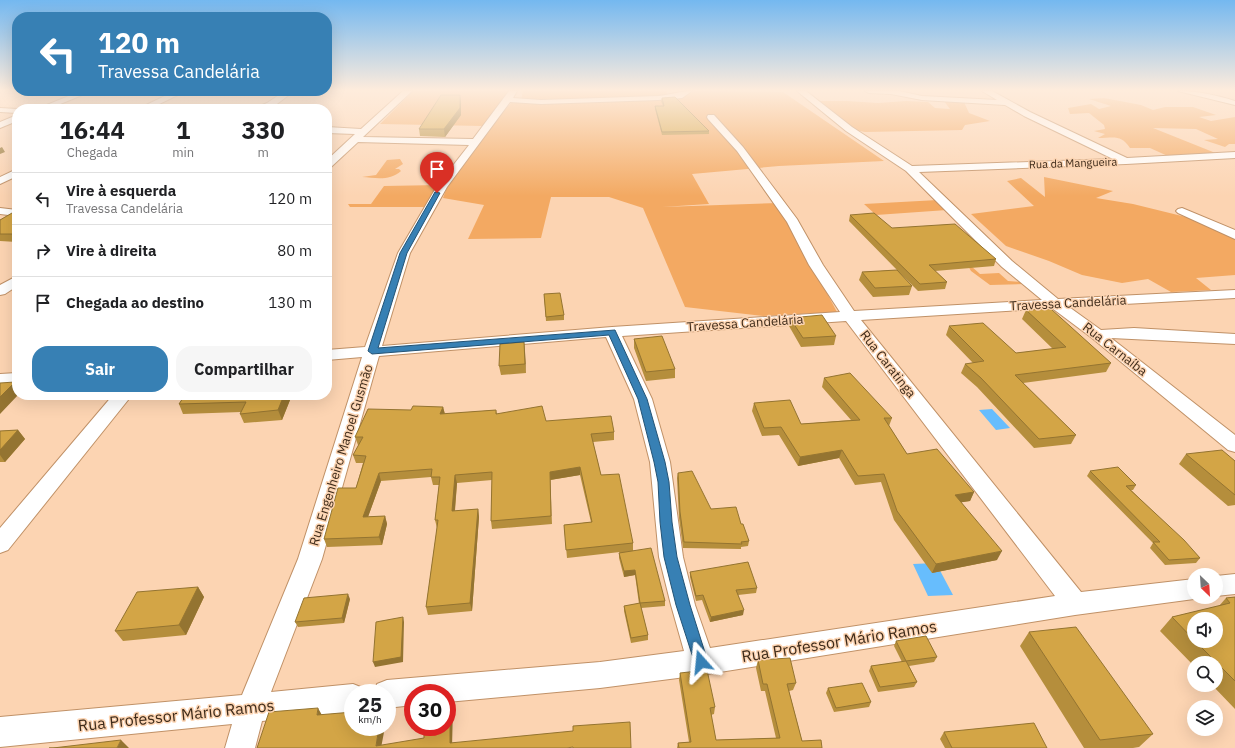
<!DOCTYPE html>
<html lang="pt">
<head>
<meta charset="utf-8">
<style>
	body { margin:0; font-family:"IBM Plex Sans",sans-serif; background:#f6f6f6; color:#202124; height:100vh; display:flex; flex-direction:column; font-size:15px; white-space:nowrap }
	* { box-sizing:border-box; margin:0 }
	p { font-size:13px; color:#757577 }
	.icon { flex:none; width:22px; height:22px; fill:none; stroke:currentColor; stroke-width:2; stroke-linecap:round; stroke-linejoin:round }
	.map { position:relative; flex:1; overflow:hidden }
	.details { position:absolute; left:12px; top:104px; width:320px; height:296px; display:flex; flex-direction:column; background:#fff; border-radius:16px; box-shadow:0 4px 16px #0002 }
	.details>* { flex:none }
	.hud { position:absolute; left:12px; top:12px; width:320px; height:84px; border-radius:16px; box-shadow:0 4px 16px #0002; background:#3780b4; color:#fff; overflow:hidden }
	.needle { width:26px; rotate:155deg }
	.tools { position:absolute; left:1187px; top:568px; display:grid; gap:8px }
	.tools a { display:grid; place-items:center; width:36px; height:36px; border-radius:50%; background:#fff; box-shadow:0 4px 16px #0002; font-size:20px }
	.speed { position:absolute; left:344px; top:684px; display:flex; gap:8px; font-size:20px; font-weight:700; text-align:center }
	.speed>* { display:grid; place-content:center; width:52px; height:52px; border-radius:50%; background:#fff; box-shadow:0 4px 16px #0002; line-height:1 }
	.speed small { font-size:10px; font-weight:400 }
	.speed .limit { border:6px solid #d22; background:#fff; color:#111 }
	.pin { position:absolute; display:grid; place-items:center; width:34px; height:34px; color:#fff; margin:-41px -17px; border-radius:50% 50% 50% 0; rotate:-45deg; box-shadow:0 0 4px #0007 }
	.pin .icon { rotate:45deg }
	.me { position:absolute; width:44px; margin:-22px; rotate:342deg; stroke-linejoin:round; filter:drop-shadow(0 0 3px #0008) }
	.turn { display:flex; align-items:center; gap:14px; height:84px; padding:0 20px; font-size:18px }
	.turn .icon { width:52px; height:52px; stroke-width:2.5 }
	.turn b { display:block; font-size:28px; line-height:34px }
	.eta { display:flex; justify-content:space-evenly; align-items:center; height:68px; text-align:center }
	.eta b { font-size:24px; font-weight:700; line-height:28px }
	.cta { display:flex; gap:8px; margin-top:auto; padding:8px 20px }
	.cta a { flex:1; height:46px; border-radius:16px; background:#3780b4; color:#fff; font-size:16px; font-weight:700; line-height:46px; text-align:center }
	.cta a+a { background:#f6f6f6; color:#202124 }
	ul { padding:0; list-style:none }
	li { display:flex; align-items:center; gap:12px; height:52px; padding:0 20px; border-top:1px solid #e0e0e0 }
	li div { flex:1 }
	li b { display:block; font-size:15px }
	li em { font-style:normal }
	.map>svg:first-child { display:block }
	.green { fill:#f3a962 }
	.water { fill:#67bdfd }
	.lines { fill:none; stroke-linecap:round; stroke-linejoin:round }
	.street-casing { stroke:#c09167; stroke-width:2 }
	.street { fill:#fff; fill-rule:evenodd }
	.wall { fill:#b58e3c; fill-rule:evenodd }
	.shaded-wall { fill:#947431 }
	.building { fill:#d3a546; stroke:#947431 }
	.route { fill:#3780b4; stroke:#245375 }
	.labels { text-anchor:middle; dominant-baseline:central; stroke-width:3; stroke-linejoin:round; paint-order:stroke }
	.far-street-label { font-size:11px; fill:#3e2b1a; stroke:#fcd4b2 }
	.street-label { font-size:13px; fill:#3e2b1a; stroke:#fcd4b2 }
	.near-street-label { font-size:16px; fill:#3e2b1a; stroke:#fcd4b2 }
</style>
</head>
<body>
<div class="map">
<svg width="1235" height="748" viewBox="0 0 1235 748">
	<rect width="100%" height="100%" fill="#fcd4b2"/>
	<path class="green" d="M413 91H510L483 126 380 124Z
		M523 91H667L666 96 521 100Z
		M694 91 783 92 884 161 779 166 692 174 709 204 662 207 779 203 837 312 763 316 685 307 643 208 609 197H551L541 238 468 239 484 205 443 198 453 171 511 103 650 99 681 97Z
		M1104 98 1141 105 1153 110 1165 107H1193L1216 115 1199 117 1211 121 1235 117V144H1229L1225 147 1204 140 1218 139 1196 129 1153 128 1218 154 1170 157 1150 148H1130C1121 134 1114 138 1098 138L1105 134 1094 131 1105 129 1104 125 1089 113 1070 114 1068 108 1091 104 1099 109 1111 106 1089 99Z
		M817 101H847L878 103 906 101 928 102 935 108 950 109 944 101 964 102 969 113 990 121 965 125 962 130 865 132 855 130Z
		M400 159 403 164 395 169H399L401 171C390 181 376 178 362 177L376 175 387 160Z
		M1044 177 1113 191 1096 198 1133 204 1190 218 1235 238V275L1196 278 1211 290 1171 292 1148 279 1122 283 1082 275 1049 261 1006 246 971 214 1034 206 1007 181 1021 178 1045 197Z
		M439 185 427 207H350L348 204H371L384 186Z
		M938 200 947 210 876 215 864 204Z
		M981 246 998 262 971 263V266L980 274 999 273 1008 281 1023 282 1026 284 990 285 971 271 967 264 914 249Z"/>
	<path class="water" d="M992 409 1010 428 996 430 979 410Z
		M936 563 953 595 928 596 913 564Z"/>
	<g class="lines">
		<defs>
			<path id="street" d="M81 91H92L48 109H37Z
				M175 91H186L149 109H138Z
				M285 91H294L273 107 266 109H183L187 107 260 106 267 103Z
				M403 91H412L363 137 473 139 509 91H517L513 98 541 100 658 96C670 95 680 91 692 91L682 98 658 100 541 104 510 102 447 187 410 253 382 346 612 327 840 312 809 265 787 222 737 151 708 119 707 117 708 115H714L743 147 797 219 823 265 854 311 1042 300 1002 267 906 171 846 131 797 91H806L852 127 912 166 1113 159 1024 116 1005 105 922 100 891 94 869 93 865 91H899L922 96 997 100 982 91H992L1030 112 1127 158 1235 152V158L1126 164 919 172 1012 261 1058 299 1235 290V298L1069 307 1101 330 1134 328 1235 334V344L1111 338 1235 435V452L1228 450 1092 338 1052 308 861 320 1081 592 1194 579V597H1201L1194 599 1075 615 701 675 600 688 447 702V693H413V705L387 708V693H374L377 684 387 680 600 662 684 651 671 605 659 557 650 462 634 399 606 337 379 356 322 559 271 692 353 684 363 688 365 693H353V712L262 721 255 748H225L232 724 0 747V717L242 695 298 559 362 357 327 360V350L365 347 398 253 437 186 469 145 358 142 331 167 327 168V160L355 134 327 133V127L361 129ZM846 321 1055 596 710 648 695 605 683 557 670 462 652 399 622 336Z
				M1178 91C1198 91 1216 95 1235 101V105Z
				M0 108 17 109H19H17V113L0 112Z
				M17 115V121L0 128V122Z
				M17 169V176L0 184V177Z
				M0 208 17 210V216L0 214Z
				M1182 208 1235 230V239L1178 213 1176 211 1178 209Z
				M17 276V286L5 294 0 295V285Z
				M17 373V383L0 384V374Z
				M113 395H132L8 550 0 553V528Z
				M1235 574V594L1216 596V576Z"/>
		</defs>
		<use href="#street" class="street-casing"/>
		<use href="#street" class="street"/>
	</g>
	<path class="wall" d="M662 98 709 131V134L662 135 655 109V106H663L661 101Z
		M461 102V115L445 137 420 136 419 129Z
		M17 213V242L0 241V220Z
		M850 215 892 228 996 259 994 266 935 271 947 282 945 289 918 291 899 272 912 286 909 295 873 297 859 280 862 272 897 270 849 221Z
		M544 294 564 315V320L546 321Z
		M1026 310 1111 363 1106 372 1023 383 1076 435 1071 444 1034 448 977 387 961 373 965 364 973 363 946 335 949 326 1016 353 1053 349 1022 319Z
		M790 318 836 336 834 345 801 347 789 326Z
		M634 339 675 369V378L646 381 634 348Z
		M524 342 526 373 501 375 499 366Z
		M824 378 892 418 889 426 907 454 974 492 970 501 961 502 997 560 932 573 894 520 881 482 855 485 839 458 798 466 779 435 762 436 752 411 754 403 801 424 851 420 822 387Z
		M185 395H292L282 420 244 423 240 414 241 412 183 414 179 404Z
		M443 407 445 414 496 410 497 414 614 432V440L593 442 601 475 633 543V550L665 601V606L641 608 648 635V640L631 643 624 611V606L639 604 635 575 624 577 619 558V553L620 552 567 558 564 525 591 522 580 475 550 480 552 524 492 529 491 521 492 480 457 483 455 511 478 509 479 517 472 611 428 615 426 607 437 528 435 520 439 485H433L431 477 381 481 368 517 385 516 387 524 382 545 327 547 324 539 356 488 363 463H356L353 455 359 445H358L355 437 411 410Z
		M18 430 25 439 5 462H0V431Z
		M1186 454 1235 461V505L1228 506 1179 464Z
		M1090 471 1136 485 1133 490H1131L1200 558 1196 563 1165 565 1150 548 1153 543 1087 476Z
		M678 473 711 509 741 524 749 541 748 546 741 547V549L683 548 679 518 677 478Z
		M690 572 757 588 756 593 738 595 743 615 710 622 702 600 696 601 690 577Z
		M198 587 204 597 186 635 123 641 115 631Z
		M1235 597V709L1212 685H1216V663H1194V666L1160 631 1172 617 1219 606 1226 598ZM1194 619 1216 641H1194Z
		M350 599 344 623 298 627 295 622Z
		M1029 632 1153 734 1139 747 1133 748H1084L1020 646Z
		M896 641 937 657 934 662 909 666 917 682 914 687 878 692 869 671 871 666 902 662 894 646Z
		M758 660 796 683 793 690 789 691 802 741 822 748H677L678 743 689 742 679 680 680 673 715 707 714 714 711 715 716 740 776 738 765 691H761L756 668Z
		M828 688 871 702 869 707 834 712 826 693Z
		M944 732 1047 748H945L940 739Z"/>
	<path class="shaded-wall" d="M460 95 461 102V115L445 137 444 129Z
		M2 147 5 152 0 154V148Z
		M524 342 525 351 526 373 525 364Z
		M15 382 17 385V395H18L0 414V397Z
		M284 395H292L282 420 278 410Z
		M443 407 445 415 440 414Z
		M18 430 25 439 5 462 0 455V450Z
		M842 450 839 458 798 466 800 457Z
		M580 467V475L550 480 552 524 550 472Z
		M379 473 381 481 365 525 363 517Z
		M455 475 457 483 454 519 452 511Z
		M974 492 970 501 951 504 955 495Z
		M478 509 479 517 472 611 470 603Z
		M385 516 387 524 382 545 379 537Z
		M1002 551 997 560 932 573 936 564Z
		M635 570V575L624 577V571Z
		M198 587 204 597 186 635 179 625Z
		M348 594 350 599 344 623 342 618Z
		M744 610 743 615 710 622 711 617Z
		M403 617 404 622 403 662 375 667 373 662Z
		M450 697 453 706 452 748 450 743Z
		M318 708 323 717 317 715Z
		M379 727H385L381 748 376 746Z
		M121 740 129 748H117Z"/>
	<path class="building" d="M441 95H460V108L444 129H419Z
		M675 97 709 131 662 132 655 106H664L662 98Z
		M12 213H17V234H0V220Z
		M874 213 892 228 955 224 996 259 929 265 947 282 920 284 850 215Z
		M897 270 912 286 875 288 862 272Z
		M560 293 564 315 546 317 544 294Z
		M1051 309 1111 363 1015 375 1076 435 1039 439 981 378 965 364 984 361 949 326 983 323 1016 353 1066 347 1026 310Z
		M822 315 836 336 803 338 790 318Z
		M662 336 675 369 646 372 634 339Z
		M524 342 525 364 499 366 500 344Z
		M850 373 892 418H884L907 454 937 449 974 492 955 495 1002 551 936 564 897 511 884 474 858 476 842 450 800 457 781 427 764 428 754 403 790 400 801 424 860 420 824 378Z
		M15 382 0 397V383Z
		M185 395H284L278 410 240 414 246 402 179 404Z
		M413 406 443 407 440 414 496 410V414L542 406 546 421 611 416 614 432 591 434 601 475 619 474 633 543 566 550 564 525 592 522 580 467 550 472 551 516 491 521 492 472 455 475 452 511 478 509 470 603 426 607 438 520H435L440 477H431L432 469 379 473 363 517 385 516 379 537 324 539 338 488H356L366 456 353 455 363 437H355L368 409 411 410Z
		M18 430 0 450V431Z
		M1222 450 1235 461V495L1186 454Z
		M1118 467 1136 485 1126 486 1184 540 1200 558 1169 560 1153 542H1160L1090 471Z
		M692 471 711 509 736 507 741 524H743L749 541 741 542 742 544 684 542 680 512 678 473Z
		M651 548 665 601 640 603 635 570 624 571 619 553Z
		M748 562 757 588 736 590 744 610 711 617 703 595 696 596 690 572Z
		M198 587 179 625 115 631 137 592Z
		M348 594 342 618 295 622 304 598Z
		M1235 597V681L1195 641H1216V619H1194V640L1172 617 1230 603 1226 598Z
		M640 603 648 635 631 638 624 606Z
		M403 617 401 657 373 662 376 622Z
		M1076 627 1153 734 1100 740 1029 632Z
		M926 636 937 657 906 661 896 641Z
		M790 658 796 683 787 684 802 741 821 740 822 748H679L678 743 691 742 680 673 707 670 715 707 710 708 716 740 780 738 767 684H763L758 660Z
		M906 661 917 682 880 687 871 666Z
		M862 683 871 702 836 708 828 688Z
		M447 697H450V743L573 731V726L630 722 631 748H573V747L567 748H257L269 712 318 708 317 715 353 712V727H379L376 746 424 738V727H447Z
		M1034 723 1047 748H952L944 732Z
		M121 740 117 748H49H53Z"/>
	<linearGradient id="sky" x2="0" y2="1"><stop stop-color="#74b8f0"/><stop offset="0.46" stop-color="#feecdc"/><stop offset="1" stop-color="#feecdc" stop-opacity="0"/></linearGradient>
	<rect width="1235" height="196" fill="url(#sky)"/>
	<path class="route" d="M435 192 440 193 407 253 378 348 615 330 647 399 665 462 669 482 672 522 677 557 690 605 708 662 706 667 701 669 696 667 676 605 664 557 660 522 658 482 654 462 638 399 609 335 372 354 368 351 400 253Z"/>
	<g class="labels">
		<g class="far-street-label">
			<text transform="translate(1073 163) rotate(-2)">Rua da Mangueira</text>
		</g>
		<g class="street-label">
			<text transform="translate(1068 303) rotate(-3)">Travessa Candelária</text>
			<text transform="translate(745 323) rotate(-4)">Travessa Candelária</text>
			<text transform="translate(1115 349) rotate(38)">Rua Carnaíba</text>
			<text transform="translate(888 364) rotate(52)">Rua Caratinga</text>
			<text transform="translate(341 455) rotate(-73)">Rua Engenheiro Manoel Gusmão</text>
		</g>
		<g class="near-street-label">
			<text transform="translate(839 641) rotate(-9)">Rua Professor Mário Ramos</text>
			<text transform="translate(176 715) rotate(-6)">Rua Professor Mário Ramos</text>
		</g>
	</g>
</svg>
<div class="tools">
<a><svg class="needle" viewBox="-14 -14 28 28"><path d="M0-13l5 13h-10z" fill="#e53935"/><path d="M0 13l5-13h-10z" fill="#757577"/></svg></a>
<a><svg class="icon" aria-label="sound" viewBox="0 0 24 24"><path d="M4 9h4l5-4v14l-5-4H4zM17 9q2 3 0 6"/></svg></a>
<a><svg class="icon" aria-label="search" viewBox="0 0 24 24"><circle cx="10" cy="10" r="6"/><path d="M15 15l6 6"/></svg></a>
<a><svg class="icon" aria-label="layers" viewBox="0 0 24 24"><path d="M12 4l9 5-9 5-9-5zM3 14l9 5 9-5"/></svg></a>
</div>
<div class="speed"><div>25<small>km/h</small></div><div class="limit">30</div></div>
<div class="pin" style="left:437px;top:193px;background:#d93025"><svg class="icon" aria-label="arrive" viewBox="0 0 24 24"><path d="M6 21V4h12l-3 4 3 4H6"/></svg></div>
<svg class="me" style="left:701px;top:662px" viewBox="-20 -20 40 40"><path d="M0-17L14 15 0 8-14 15z" fill="#3780b4" stroke="#fff" stroke-width="4"/></svg>
<div class="hud">
<div class="turn"><svg class="icon" aria-label="left" viewBox="0 0 24 24"><path d="M17 20v-9H6M10 6l-5 5 5 5"/></svg><div><b>120 m</b>Travessa Candelária</div></div>
</div>
<section class="details">
<div class="eta">
<div><b>16:44</b><p>Chegada</p></div>
<div><b>1</b><p>min</p></div>
<div><b>330</b><p>m</p></div>
</div>
<ul>
<li><svg class="icon" aria-label="left" viewBox="0 0 24 24"><path d="M17 20v-9H6M10 6l-5 5 5 5"/></svg><div><b>Vire à esquerda</b><p>Travessa Candelária</p></div><em>120 m</em></li>
<li><svg class="icon" aria-label="right" viewBox="0 0 24 24"><path d="M7 20v-9h11M14 6l5 5-5 5"/></svg><div><b>Vire à direita</b></div><em>80 m</em></li>
<li><svg class="icon" aria-label="arrive" viewBox="0 0 24 24"><path d="M6 21V4h12l-3 4 3 4H6"/></svg><div><b>Chegada ao destino</b></div><em>130 m</em></li>
</ul>
<div class="cta"><a>Sair</a><a>Compartilhar</a></div>
</section>
</div>
</body>
</html>
